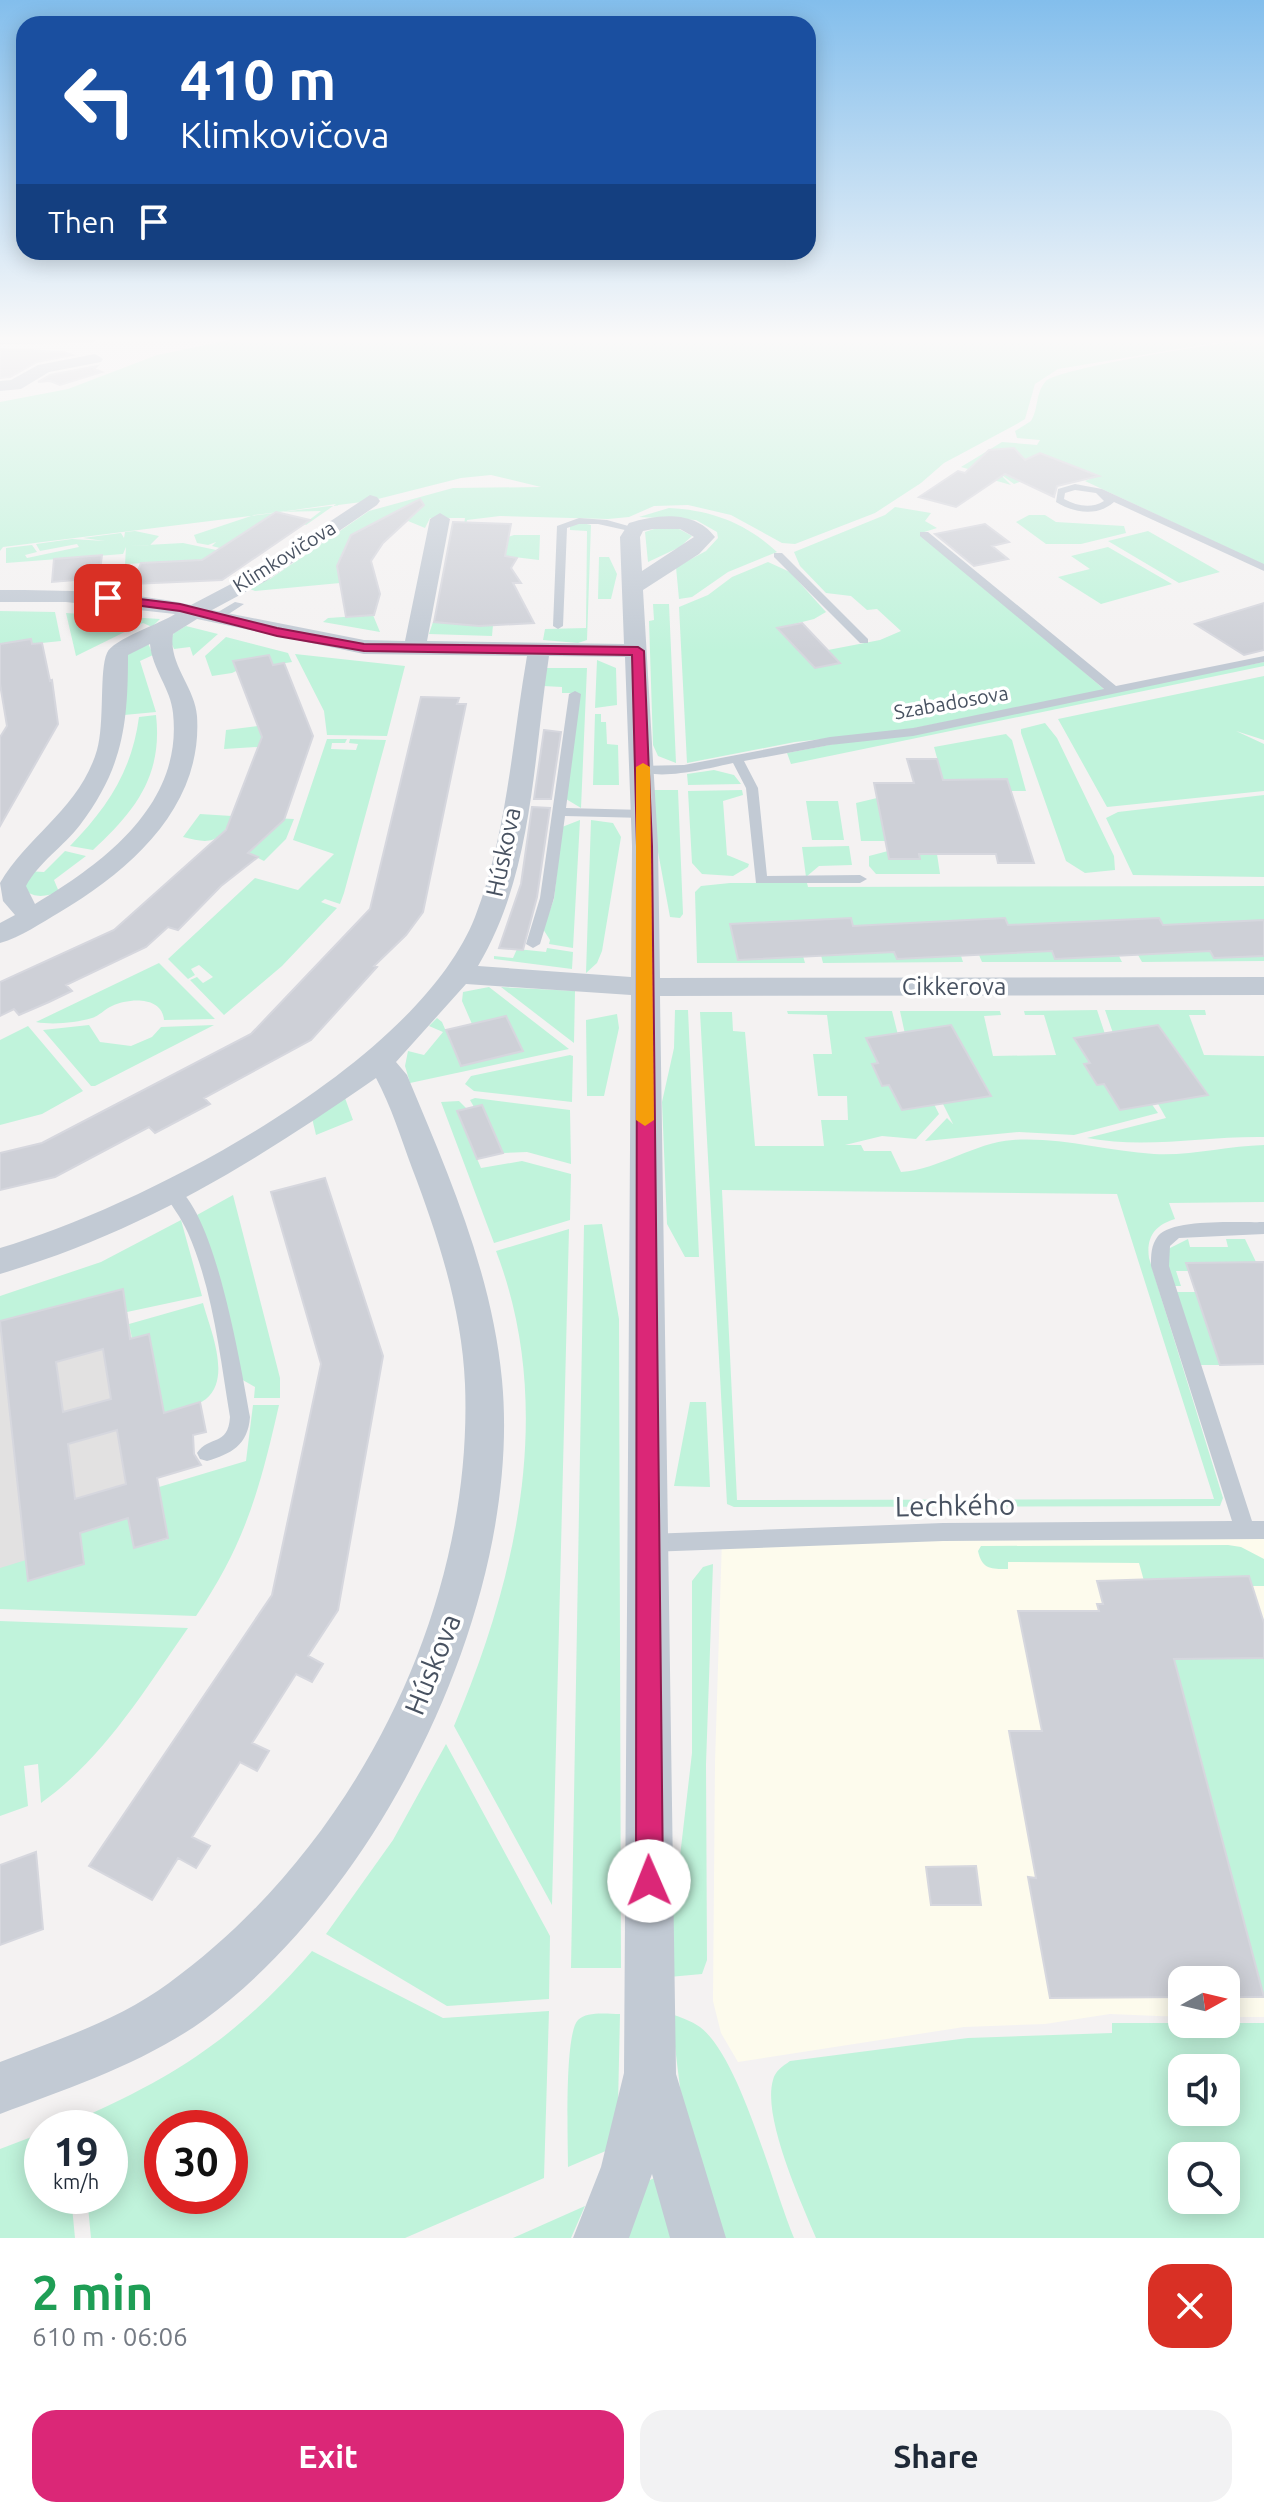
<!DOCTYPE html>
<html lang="en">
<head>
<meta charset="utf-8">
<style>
	body { margin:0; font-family:Ubuntu,sans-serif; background:#f2f2f3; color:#1f2937; height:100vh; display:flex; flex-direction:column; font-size:30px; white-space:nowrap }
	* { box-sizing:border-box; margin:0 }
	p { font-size:26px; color:#747a83 }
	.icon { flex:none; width:44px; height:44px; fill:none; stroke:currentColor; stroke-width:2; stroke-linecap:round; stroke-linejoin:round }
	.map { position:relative; height:2238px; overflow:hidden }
	.drawer { display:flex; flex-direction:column; background:#fff; flex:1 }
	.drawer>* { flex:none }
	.top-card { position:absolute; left:16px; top:16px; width:800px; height:244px; border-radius:24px; box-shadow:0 4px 20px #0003; background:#1a4fa0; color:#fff; overflow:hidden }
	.needle { width:52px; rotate:82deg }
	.controls { position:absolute; left:1168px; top:1966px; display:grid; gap:16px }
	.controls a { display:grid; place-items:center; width:72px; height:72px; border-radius:16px; background:#fff; box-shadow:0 4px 20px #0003; font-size:40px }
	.speed { position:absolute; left:24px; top:2110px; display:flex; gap:16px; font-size:40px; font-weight:700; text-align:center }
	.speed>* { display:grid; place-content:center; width:104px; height:104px; border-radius:50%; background:#fff; box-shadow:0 4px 20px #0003; line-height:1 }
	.speed small { font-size:20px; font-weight:400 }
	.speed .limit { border:12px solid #d22; background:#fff; color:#111 }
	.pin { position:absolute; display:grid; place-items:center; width:68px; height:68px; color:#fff; margin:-34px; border-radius:16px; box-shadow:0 4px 12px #0006 }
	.me { position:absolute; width:88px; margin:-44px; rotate:359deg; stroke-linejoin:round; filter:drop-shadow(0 0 6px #0008) }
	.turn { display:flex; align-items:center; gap:28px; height:168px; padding:0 32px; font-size:36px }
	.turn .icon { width:104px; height:104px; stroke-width:2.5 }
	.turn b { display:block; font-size:56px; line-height:68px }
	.then { display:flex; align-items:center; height:76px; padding:0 32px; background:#0003; gap:16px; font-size:30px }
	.round { display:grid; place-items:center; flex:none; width:84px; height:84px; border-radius:24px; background:#f2f2f3 }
	.overview { display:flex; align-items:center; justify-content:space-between; height:136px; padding:0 32px }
	h1 { font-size:48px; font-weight:700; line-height:60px; color:#1e9e55 }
	.action { display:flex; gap:16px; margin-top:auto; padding:16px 32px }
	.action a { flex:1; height:92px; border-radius:24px; background:#db2777; color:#fff; font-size:32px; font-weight:700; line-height:92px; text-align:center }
	.action a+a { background:#f2f2f3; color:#1f2937 }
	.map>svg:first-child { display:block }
	.commercial { fill:#fdfbed }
	.education { fill:#e2e1e1 }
	.green { fill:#c0f3db; fill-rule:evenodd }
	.building { fill:#ced0d7; stroke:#d6d7de; stroke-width:2; fill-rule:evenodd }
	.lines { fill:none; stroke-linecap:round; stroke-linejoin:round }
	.lane { fill:#c2cad4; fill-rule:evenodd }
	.street { fill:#c2cad4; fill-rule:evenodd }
	.route { fill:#db2777; stroke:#8e194d; stroke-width:2 }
	.slow { fill:#f59e0b }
	.labels { text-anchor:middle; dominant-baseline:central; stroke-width:7; stroke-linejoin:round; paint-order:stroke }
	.far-street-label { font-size:20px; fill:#485261; stroke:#fff }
	.street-label { font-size:24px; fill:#485261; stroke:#fff }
	.near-street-label { font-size:28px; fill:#485261; stroke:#fff }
</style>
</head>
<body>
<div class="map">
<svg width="1264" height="2238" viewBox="0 0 1264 2238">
	<rect width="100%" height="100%" fill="#f4f2f2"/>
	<path class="commercial" d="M1264 1530V2017H1226V1980H1182V2017L1110 2014 1045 2024 964 2027 738 2062 721 2033 713 2001 715 1762 722 1539Z"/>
	<path class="education" d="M123 1289 168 1538 0 1602V1310Z"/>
	<path class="green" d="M240 338H1245L1058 369 1035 384 1025 419 1015 425 944 463 921 483 875 513 795 544 782 543 731 515 688 505 654 506 629 517 608 519 500 516 467 520 452 608 465 518H430L425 528 391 514C363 528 330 547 340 583L255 591 245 587 270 579 369 511 453 488 541 487 491 475 461 478 370 501 3 547 0 551V402L68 389 157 355Z
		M1264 338V565L1085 481 1097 476 1079 468 1003 474 1017 479 1048 472 1014 484 999 473 1011 485 990 479 993 476 961 467 1002 442 1037 445 1040 440 1017 438 1015 431 1031 421C1039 408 1035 393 1046 381 1058 368 1238 339 1264 338Z
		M336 504 306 525 304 524 321 511 276 512 223 546 231 551 212 546 216 542 208 545 197 543 194 535 254 515C280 512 309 508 336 504Z
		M895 507 931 513 925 521 937 528 921 533 1105 690 905 730 795 742 687 763 679 607 708 595 732 577 768 562 790 572 826 612 814 619 778 628 839 663 828 650 880 640 901 631 877 609 867 610 851 596 826 593 800 566 794 552 885 515Z
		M669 508C711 510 746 523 777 552L728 572 692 597 679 599 676 567 706 551 718 538 717 532 696 520 639 517Z
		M1029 515H1045L1056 522 1124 526 1126 533 1081 544H1046L1016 522Z
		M582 523 591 525 587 640 578 643 543 640 545 629 586 628 587 531 570 530V526Z
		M657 528 679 529 692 536 680 547 648 562 645 532Z
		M135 531 159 536 150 545 128 546 183 543 221 551 217 560 125 564 126 547 123 554 6 563V548L32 545 37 552 25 555 27 558 79 547 77 544 40 551 36 544 72 539 105 541 83 538 121 533 124 538 125 532Z
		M1148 531 1220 572 1179 583 1108 541Z
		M514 535H540L539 560 505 556 508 537Z
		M1108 547 1172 584 1101 604 1058 577 1090 569 1071 556Z
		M599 557H609L617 574 611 599H598Z
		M653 604H669L676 763 658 756 653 745 649 621 654 620Z
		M0 611 55 612 61 641 32 644 30 639 0 644Z
		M66 613 160 619 152 627 143 623 76 656Z
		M373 615 380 632 323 622 328 618Z
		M433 622 493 625 492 636 429 634Z
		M186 626 218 634 193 656 190 647 174 649 170 640 174 633Z
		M226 637 288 653 292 662 273 665 269 655 232 673 212 676 205 656Z
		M148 643 153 655 140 661 156 712 124 715 126 653Z
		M295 654 405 666 387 736 327 735 324 711Z
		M597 660 616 668 617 705 595 708Z
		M1264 662V666L791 764 787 753Z
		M545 668H587L581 808 566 799 579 693H562V687L543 686Z
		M1264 676V740L1236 731 1264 744V791L1107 807 1058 719Z
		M595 714H601V722H606L607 744 618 745 619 785H593Z
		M156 715C163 776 135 811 93 850L70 846C107 808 132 771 139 717Z
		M1045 723 1057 738 1114 856 1115 870 1085 873 1066 861 1021 733V729Z
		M258 726 262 737 258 747 224 749 226 730Z
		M1006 734 1012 740 1026 791H1011L1007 779 944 783 934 747Z
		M327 739H347L345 743H332L331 749 356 750 358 744 349 743 350 739 386 740 344 893 340 904 325 899 321 902 337 908 282 966 224 1015 190 980 197 977 203 983 213 977 199 965 191 969 195 975 188 979 168 959 255 878 298 890 334 854 293 840Z
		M714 770 734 775 741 784 688 785 687 774Z
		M654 790H678L683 914 680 918 670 917 656 841Z
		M742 790 743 795 723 801 727 855 749 864 748 867 733 876 702 874 692 863 688 791Z
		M1264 795V877L1133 875 1106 818 1118 812Z
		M877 798 886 841H861L856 803Z
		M806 801H838L844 840H812Z
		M200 814 232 816C221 844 209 844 183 837Z
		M273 818 294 819 286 839 264 861 248 853 261 841Z
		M580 820 573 948 549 944 550 940 543 929 554 899 562 827Z
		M591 820 613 823 621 837 602 951 597 963 586 973Z
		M849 846 852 865 819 866 806 877 802 847Z
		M65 851 86 856 54 880 59 892C47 896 35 899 25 890L27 871 44 872Z
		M888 851 890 859H920L919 854H937L940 874H876L869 866V856Z
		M730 883H807L808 887 1264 886V920L1195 924 1214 958 1264 956V961L1142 962 1138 955 1177 952 1159 918 1040 924 1055 959 1119 956 1122 962H982L979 955 1020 953 1005 918 885 924 897 959 961 956 963 962 823 963 821 955 861 953 851 918 730 925 738 960 803 956 805 963H697L695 892 701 886Z
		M547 948 573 952 572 969 494 959V956L513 958 517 949 546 952Z
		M159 963 215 1019 164 1020C162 996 129 998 112 1006 105 1009 99 1016 92 1018 75 1023 52 1025 36 1022Z
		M489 987 569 1049 410 1083 405 1066 408 1051 424 1055 443 1032 429 1026 437 1018 442 1022 461 1066 523 1051 506 1016 472 1024 462 1001 463 992Z
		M501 987 575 991 574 1043Z
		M675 1010H688L699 1257H685L667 1224 662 1102 674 1048Z
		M1097 1010 1105 1034 1075 1038 1090 1063 1084 1064 1104 1084 1120 1110 1151 1103 1158 1113 1074 1135 1019 1132 925 1141 947 1118 953 1124 942 1102 991 1095 951 1026 905 1034 900 1011H1000L1001 1015 984 1016 993 1056 1056 1055 1044 1015H1025L1024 1011Z
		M1105 1010H1205L1206 1015H1189L1204 1055 1264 1056V1137C1204 1136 1147 1149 1087 1138L1166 1118 1157 1102 1207 1095 1158 1025 1113 1033Z
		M787 1011H892L898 1035 866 1039 878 1063 872 1065 882 1085H889L902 1110 934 1104 939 1114 916 1139 882 1136 845 1145H861L864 1151H891L901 1172C941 1169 973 1143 1013 1140 1061 1137 1106 1151 1154 1154 1191 1156 1227 1146 1264 1145V1202L1169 1203 1175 1219C1155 1225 1146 1237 1149 1258L1223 1498 1220 1506 734 1507 727 1504 700 1012H732L733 1031 745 1032 755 1146H824L821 1120H848L847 1096H818L813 1054H832L827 1015 788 1014ZM722 1190 1117 1194 1214 1499 737 1500Z
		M617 1014 619 1028 604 1096H587L586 1020Z
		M89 1025 100 1042 131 1046 152 1037 161 1027 214 1025 95 1086H91L43 1030Z
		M28 1026 83 1091 42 1114 0 1125V1040Z
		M570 1055 573 1056 572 1102 474 1091 465 1084 471 1076Z
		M345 1098 353 1120 316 1135 312 1118Z
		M475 1098 570 1110 571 1164 527 1152 503 1153 482 1105 474 1107 470 1100Z
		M459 1101 467 1109 457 1112 481 1168 522 1161 571 1174 570 1220 494 1243 441 1102Z
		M233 1195 280 1378V1398H254L255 1387 241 1379 197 1215Z
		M181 1220 202 1296 127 1312 122 1289 76 1301 79 1326 48 1309 0 1321V1296L101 1262Z
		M602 1224 619 1319 621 1968H571L584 1225Z
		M569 1229 552 1905 454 1726C517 1578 556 1407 496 1251Z
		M1188 1239 1190 1247H1228L1226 1239H1245L1256 1262 1186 1263 1189 1271H1176L1181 1286H1174L1166 1258 1168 1249Z
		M1176 1292H1196L1220 1365H1199Z
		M203 1303C210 1329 232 1378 206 1399 196 1407 177 1409 164 1413L149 1334 132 1338 129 1324Z
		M690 1402H706L710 1487 674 1486Z
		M253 1405H279C260 1489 245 1544 196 1616L0 1609V1568L26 1560 84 1564 80 1533 128 1518 135 1548 168 1539 159 1487 246 1461Z
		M1228 1545 1241 1547 1264 1559V1586H1252L1248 1576 1174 1578 1198 1659 1264 1658V1997L1153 1581H1144L1139 1563 1008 1562V1569C992 1569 982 1570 978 1551L981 1546H986Z
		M713 1564 706 1764 707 1960 702 1974 669 1977V1951L692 1753V1581L703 1567Z
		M0 1621 188 1628C144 1691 104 1758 41 1803L38 1764 24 1766 28 1806 0 1816Z
		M446 1744 550 1936 549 1999 447 2006 326 1934 393 1840Z
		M312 1951 443 2018 549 2011 544 2178 405 2238H91L87 2196H110V2128H80L79 2119C179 2075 240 2034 312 1951ZM230 2128V2196H162V2128Z
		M620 2014 618 2106 608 2150 568 2167C568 2143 564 2034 578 2020 587 2011 607 2014 620 2014Z
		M671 2014C681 2017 691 2021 700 2027 740 2057 773 2188 794 2238H717L682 2104Z
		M1112 2023H1264V2238H816C801 2202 762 2117 773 2080 775 2071 783 2066 790 2061L968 2038 1112 2033ZM1182 2068H1226V2112H1182ZM1182 2156H1226V2200H1182Z
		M42 2133V2196H71L75 2238H0V2149Z
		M659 2176 676 2238H615L634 2187Z
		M585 2206 571 2238H513Z"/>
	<path class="building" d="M0 349 63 352 72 355 37 362 10 377 0 378Z
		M97 366 94 369 102 372 60 385 50 381 38 382 50 375Z
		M1014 448 1025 460 1040 453 1099 476 1057 486 1054 497 1005 474 956 507 919 497 958 471 965 473 989 450Z
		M420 499 424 505 383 543 371 561 380 594 374 615 346 617 337 566 351 535Z
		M276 512 310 520 222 580 133 584 141 563 202 560Z
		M453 522 511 524 505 556 517 558 511 568 521 583H513L534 623 479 626 434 622Z
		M985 524 1009 542 992 546 1008 559 974 566 935 534Z
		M102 555 99 578 52 582 54 559Z
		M1264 603V650L1244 655 1195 624Z
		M802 623 840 663 815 668 777 628Z
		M31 639 32 644 42 643 50 681 52 680 58 724 0 826V737L7 726 0 684V644Z
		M269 655 273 665 284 663 313 736 284 820 248 853 258 857 221 886 178 930 168 927 146 947 66 985 72 991 49 1002 19 1015 14 1009 0 1016V982L114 930 226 830 262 737 233 661Z
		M421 697 459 698 457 704H466L423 912 406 935 374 966 377 967 311 1040 204 1098 210 1104 155 1133 149 1127 55 1177 0 1190V1153L42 1143 251 1034 370 909Z
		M544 730 561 732 551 799H534Z
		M907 759H937L943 780 1007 779 1034 863H998L996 854H919L920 859H889L874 783H914Z
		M532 807 550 808 537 897 523 950 499 948 521 884Z
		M851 918 853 926 1005 918 1008 925 1159 918 1163 925 1264 920V956L1214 958 1210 951 1055 959 1052 951 897 959 894 952 738 960 730 924Z
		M506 1016 523 1051 461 1066 446 1030Z
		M951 1025 991 1096 902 1110 889 1085 882 1086 872 1064 878 1063 866 1038Z
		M1158 1025 1208 1095 1120 1110 1104 1084 1097 1085 1084 1064 1090 1063 1074 1038Z
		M482 1105 503 1153 477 1159 457 1111Z
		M325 1178 383 1356 338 1610 308 1656 323 1664 312 1682 296 1674 252 1743 269 1751 257 1771 240 1762 192 1837 210 1846 196 1868 178 1858 152 1900 89 1866 272 1595 321 1364 271 1192Z
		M1264 1262V1364L1220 1365 1186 1263Z
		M123 1289 130 1339 149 1334 164 1413 200 1402 206 1432 193 1435 194 1454 201 1465 157 1478 168 1538 134 1548 128 1518 80 1533 84 1564 28 1581 0 1321ZM103 1349 111 1399 63 1412 56 1362ZM117 1430 126 1484 75 1499 68 1444Z
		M1249 1576 1264 1623V1658L1174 1659 1264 1997H1226V1980H1182V1997L1050 1998 1028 1877 1036 1878 1009 1731H1042L1018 1611H1099L1097 1604H1103L1097 1581Z
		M36 1852 43 1929 0 1945V1865Z
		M976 1866 981 1905H931L926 1867Z"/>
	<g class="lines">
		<path class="lane" d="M1075 484 1102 489 1264 564V571L1114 502C1097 517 1074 513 1056 502L1058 489ZM1075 490 1096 493 1104 501C1091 509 1077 506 1064 499L1065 493Z
			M579 518 607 520 639 529 634 532 598 524H579L567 528 563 626 558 629 553 626 557 526Z
			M920 532H928L1116 686 1264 656V662L913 736 830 745 744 761 758 788 767 876 860 875 867 879 860 883H756L746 788 733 763C710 768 656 782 637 769L639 766 684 765 830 737 913 728 1104 689 920 536Z
			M774 553H782L868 639V643H860L774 557Z
			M235 602 244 604 221 619H213V615Z
			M575 691 581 694 566 808 644 810 650 814 644 818 565 816 554 898 540 944 533 948 526 944 540 898 569 694Z
			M170 1184C214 1198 242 1374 250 1417 248 1445 231 1454 207 1461L200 1459 197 1453C209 1435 228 1447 230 1417 220 1356 213 1290 188 1233 181 1217 171 1205 162 1190L164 1186Z
			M1264 1222V1234L1179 1238 1170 1246 1169 1266 1252 1521H1264V1539L943 1541 648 1552 641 1549 638 1543 641 1537 648 1534 943 1523 1232 1521 1151 1266C1151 1255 1151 1245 1158 1236 1173 1218 1241 1223 1264 1222Z"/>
		<path class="street" d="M0 338H100L92 343 0 344Z
			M95 354 103 359 101 362 49 372 21 389 0 391V381L11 380 38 365Z
			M370 495 377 497 380 501 377 505 266 581 212 610 364 640 405 641 430 519 440 513 450 519 427 641 624 644 620 537 629 523C658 514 695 510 715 537L699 554 643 590 658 846 660 978 1264 977V995L660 996 676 2074 726 2238H670L652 2174 629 2238H573L601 2167 624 2073 631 995 466 984 396 1062 407 1075C448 1173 492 1273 502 1380 523 1602 382 1890 204 2020 144 2063 69 2088 0 2114V2062C57 2040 119 2020 169 1983 352 1850 474 1612 465 1384 462 1310 438 1236 412 1168 401 1138 391 1106 376 1078 253 1163 144 1231 0 1274V1248C146 1205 417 1064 475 917 507 835 512 742 527 656L364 654 197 619 173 634C168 664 195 687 197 716 203 806 132 869 60 912 41 923 21 937 0 943V923L15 915 3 901 0 883C28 835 80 808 97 750 105 723 99 670 107 653 113 639 160 624 175 614L66 602H0V590C64 590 128 591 191 605L252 573ZM653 529H680L694 537 642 571 640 537 643 531ZM150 644C152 669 171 689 173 713 183 804 105 862 35 904L26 886C39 862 63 847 80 825 123 768 128 724 128 655ZM549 656 625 657 632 846 631 977 478 966C533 874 533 760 549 656Z"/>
	</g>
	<linearGradient id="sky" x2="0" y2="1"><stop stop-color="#83beec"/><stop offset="0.52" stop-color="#faf9f9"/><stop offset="1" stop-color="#faf9f9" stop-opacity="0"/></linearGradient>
	<rect width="1264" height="651" fill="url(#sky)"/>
	<path class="route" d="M108 595 180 604 277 628 364 644 638 647 644 651 652 846 663 1881 659 1890 649 1894 640 1890 636 1881 637 846 632 655 364 651 277 636 180 611 104 601 102 598Z"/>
	<path class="slow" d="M643 763 650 767 654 1120 645 1126 636 1120V767Z"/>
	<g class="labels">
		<g class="far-street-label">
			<text transform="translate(284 556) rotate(-32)">Klimkovičova</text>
			<text transform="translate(951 702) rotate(-10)">Szabadosova</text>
		</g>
		<g class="street-label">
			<text transform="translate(503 852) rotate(-78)">Húskova</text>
			<text x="954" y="986">Cikkerova</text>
		</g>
		<g class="near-street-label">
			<text transform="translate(955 1505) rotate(-1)">Lechkého</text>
			<text transform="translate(432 1664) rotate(-68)">Húskova</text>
		</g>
	</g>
</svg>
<div class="controls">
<a><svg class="needle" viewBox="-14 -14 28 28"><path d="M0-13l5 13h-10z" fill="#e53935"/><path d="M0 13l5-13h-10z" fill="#747a83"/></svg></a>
<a><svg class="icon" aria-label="sound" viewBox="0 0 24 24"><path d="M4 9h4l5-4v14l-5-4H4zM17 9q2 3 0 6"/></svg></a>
<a><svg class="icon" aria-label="search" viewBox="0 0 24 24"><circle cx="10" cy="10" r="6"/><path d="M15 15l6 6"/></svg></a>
</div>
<div class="speed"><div>19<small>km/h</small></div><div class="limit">30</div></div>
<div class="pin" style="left:108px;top:598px;background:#d93025"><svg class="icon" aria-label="arrive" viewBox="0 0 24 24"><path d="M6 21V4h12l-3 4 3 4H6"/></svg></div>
<svg class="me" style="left:649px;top:1881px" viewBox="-20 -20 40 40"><circle r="19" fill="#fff"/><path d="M0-13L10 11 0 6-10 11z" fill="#db2777"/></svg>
<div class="top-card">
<div class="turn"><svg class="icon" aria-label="left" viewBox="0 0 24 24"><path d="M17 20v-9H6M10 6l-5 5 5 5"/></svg><div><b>410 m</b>Klimkovičova</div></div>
<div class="then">Then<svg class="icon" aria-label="arrive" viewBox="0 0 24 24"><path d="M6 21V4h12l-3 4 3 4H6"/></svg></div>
</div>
</div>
<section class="drawer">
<div class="overview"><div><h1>2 min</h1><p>610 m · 06:06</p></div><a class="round" style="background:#d93025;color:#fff"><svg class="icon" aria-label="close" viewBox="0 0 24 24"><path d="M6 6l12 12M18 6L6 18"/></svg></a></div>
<div class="action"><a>Exit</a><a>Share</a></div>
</section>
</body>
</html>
